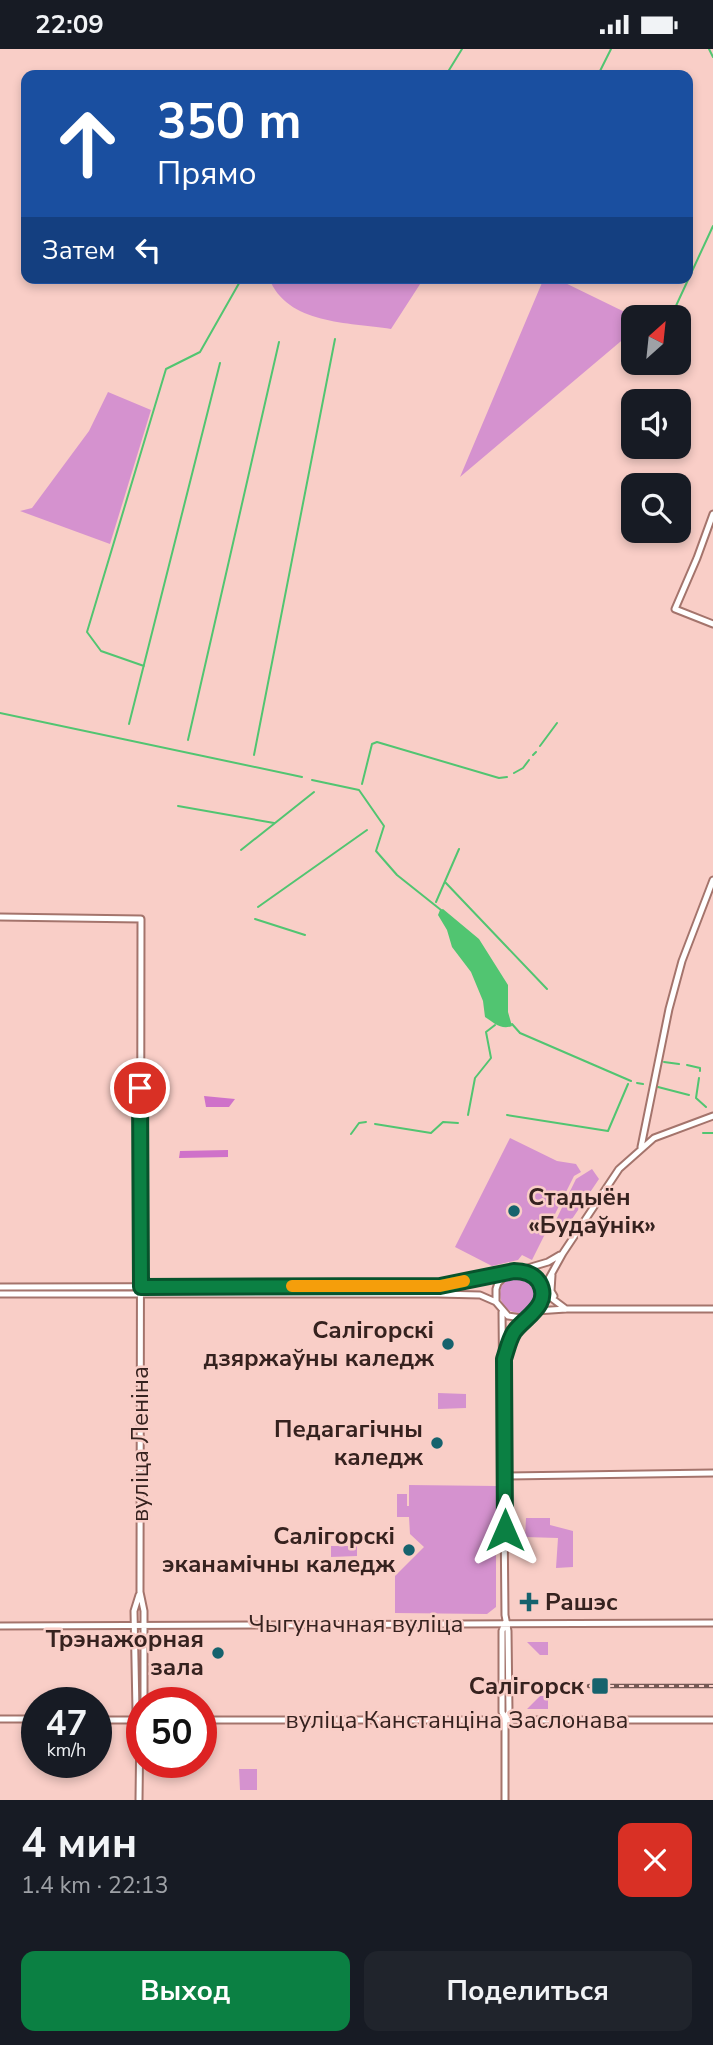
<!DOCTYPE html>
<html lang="ru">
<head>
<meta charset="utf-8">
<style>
	body { margin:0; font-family:"Nunito Sans",sans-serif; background:#20242c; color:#f1f3f6; height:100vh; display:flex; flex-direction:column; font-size:26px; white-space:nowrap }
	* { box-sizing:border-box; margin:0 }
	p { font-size:23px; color:#9ea1a6 }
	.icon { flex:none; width:38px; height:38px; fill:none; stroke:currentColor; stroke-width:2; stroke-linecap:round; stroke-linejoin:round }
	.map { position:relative; height:1751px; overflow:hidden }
	.panel { display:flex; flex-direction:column; background:#171b24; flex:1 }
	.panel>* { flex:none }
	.guide { position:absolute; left:21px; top:21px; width:672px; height:214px; border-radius:14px; box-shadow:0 4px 10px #0003; background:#1a4fa0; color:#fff; overflow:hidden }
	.needle { width:46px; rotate:27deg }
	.controls { position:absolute; left:621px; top:256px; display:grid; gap:14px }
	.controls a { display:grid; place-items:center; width:70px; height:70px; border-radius:14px; background:#171b24; box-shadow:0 4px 10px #0003; font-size:35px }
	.speed { position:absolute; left:21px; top:1638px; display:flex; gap:14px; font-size:35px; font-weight:700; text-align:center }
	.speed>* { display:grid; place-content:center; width:91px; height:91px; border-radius:50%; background:#171b24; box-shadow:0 4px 10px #0003; line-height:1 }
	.speed small { font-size:18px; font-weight:400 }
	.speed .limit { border:10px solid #d22; background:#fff; color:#111 }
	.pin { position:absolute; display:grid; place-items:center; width:60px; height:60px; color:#fff; margin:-30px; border:4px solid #fff; border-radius:50%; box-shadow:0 2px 7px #0007 }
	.me { position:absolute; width:77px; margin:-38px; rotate:0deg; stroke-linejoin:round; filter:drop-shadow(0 0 5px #0008) }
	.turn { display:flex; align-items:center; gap:24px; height:147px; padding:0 21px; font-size:32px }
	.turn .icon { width:91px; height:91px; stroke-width:2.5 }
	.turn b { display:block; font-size:49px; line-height:60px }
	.then { display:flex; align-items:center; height:66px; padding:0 21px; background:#0003; gap:14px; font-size:26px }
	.round { display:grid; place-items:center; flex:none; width:74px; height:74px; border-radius:14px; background:#20242c }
	.head { display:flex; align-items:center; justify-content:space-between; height:119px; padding:0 21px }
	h1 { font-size:42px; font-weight:700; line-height:52px }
	.cta { display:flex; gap:14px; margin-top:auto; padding:14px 21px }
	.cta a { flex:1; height:80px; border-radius:14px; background:#0b8043; color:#fff; font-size:28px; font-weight:700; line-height:80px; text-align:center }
	.cta a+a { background:#20242c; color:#f1f3f6 }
	.status { display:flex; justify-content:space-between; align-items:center; height:49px; padding:0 35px; background:#171b24; direction:ltr }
	.status svg { height:19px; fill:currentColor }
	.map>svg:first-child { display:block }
	.green { fill:#d592cf }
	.forest { fill:#cf72c9 }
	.water { fill:#51c571 }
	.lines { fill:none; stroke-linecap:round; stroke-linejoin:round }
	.stream { stroke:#51c571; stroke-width:2 }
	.secondary-casing { stroke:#a4746c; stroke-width:9 }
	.secondary { stroke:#fff; stroke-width:5 }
	.rail-casing { stroke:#755a56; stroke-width:4.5 }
	.rail { stroke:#f9cec7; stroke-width:2; stroke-dasharray:5; stroke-linecap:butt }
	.route-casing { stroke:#07532c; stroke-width:18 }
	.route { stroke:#0b8043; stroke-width:12 }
	.slow { stroke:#f59e0b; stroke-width:12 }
	.poi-dot { fill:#16626d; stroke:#f9cec7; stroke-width:2.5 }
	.labels { text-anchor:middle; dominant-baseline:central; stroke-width:5; stroke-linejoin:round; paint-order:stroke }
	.poi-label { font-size:24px; font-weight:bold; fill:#36221f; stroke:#f9cec7; text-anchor:end }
	.street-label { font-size:24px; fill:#36221f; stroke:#f9cec7 }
</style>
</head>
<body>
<div class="status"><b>22:09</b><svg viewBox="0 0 49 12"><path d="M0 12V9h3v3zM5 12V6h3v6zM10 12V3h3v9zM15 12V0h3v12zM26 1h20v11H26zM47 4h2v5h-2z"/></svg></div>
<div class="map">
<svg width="713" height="1751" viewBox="0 0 713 1751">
	<rect width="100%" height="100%" fill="#f9cec7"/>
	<path class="green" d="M269 229H424L391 280C349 273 287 276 269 229Z
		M544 229H555L635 268H634L633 282 460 428Z
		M108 343 151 361 110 495 20 462 32 459 89 382Z
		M510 1089 557 1112 576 1115 581 1123 574 1127 552 1171 551 1179 544 1187 532 1211 522 1206 518 1211 492 1217 455 1198Z
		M592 1120 599 1130 570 1173H555L576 1130Z
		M500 1245a19 19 0 1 1 38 0a19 19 0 1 1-38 0Z
		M438 1344 466 1345V1359L438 1360Z
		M409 1436 496 1437V1558L487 1565 395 1564V1527L424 1498 410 1485 409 1468H397V1445H407V1457H409Z
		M526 1469H550V1476L573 1482V1518L556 1519 558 1489 525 1488Z
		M331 1497H357V1507L331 1508Z
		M527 1593H548V1606H540Z
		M540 1647H548V1660H527Z
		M239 1720H257V1741H240Z"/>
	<path class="forest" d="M204 1047 235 1050 229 1058H206Z
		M228 1101V1108L179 1109 180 1102Z"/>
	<path class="water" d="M443 860 479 890 508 936V963L512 977C501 981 494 974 485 968L483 952 471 923 452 898 447 881 438 866 440 861Z"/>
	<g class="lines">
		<path class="stream" d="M709 0 713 8
			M446 26 462 0
			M598 26 611 0
			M675 259 713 177
			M144 617 101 602 87 583 166 320 200 303 242 229
			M0 664 302 728
			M129 675 220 314
			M188 691 279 293
			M540 697 557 674
			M254 706 335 290
			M533 706 536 703
			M514 724 523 719 529 711
			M312 731 359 741 384 777 376 802 397 826 441 861
			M362 735 372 695 377 693 499 729 507 728
			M178 757 274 774
			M241 801 314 743
			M445 833 547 940
			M436 853 459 800
			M258 858 367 781
			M255 870 305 886
			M512 975 520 984 631 1032
			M664 1013 679 1015
			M687 1016 700 1019V1022
			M699 1029 696 1049 706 1058
			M637 1034 643 1035
			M658 1038 689 1046
			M468 1066 475 1029 491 1009 486 983 495 976
			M507 1066 608 1082 628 1035
			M375 1075 431 1084 443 1073 458 1074
			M703 1084H713
			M351 1085 359 1074 366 1073"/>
		<defs>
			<path id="secondary" d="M713 465 697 509 675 560 713 575
				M0 868 141 870 140 1543 144 1562V1654
				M641 1098 669 960 682 912 713 831
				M521 1221 548 1213 560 1206
				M552 1226 551 1242 554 1247
				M0 1238 440 1237 507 1225
				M0 1245H438L480 1246 496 1253
				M566 1260 542 1242 535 1229 522 1222 507 1225 498 1234 496 1240V1253L508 1267 521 1269 532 1265 540 1256 542 1242 563 1204 619 1120 654 1089 713 1067
				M536 1262 566 1260H713
				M502 1263 505 1566 508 1582 509 1663 505 1670V1751
				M505 1307 514 1284 528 1268
				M504 1427 713 1424
				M139 1546 134 1562 136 1662 140 1672 139 1751
				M505 1574 502 1582V1663L505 1670
				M0 1577 713 1574
				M0 1670H37
				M96 1671H142
				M201 1671H713"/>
		</defs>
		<use href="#secondary" class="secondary-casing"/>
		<use href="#secondary" class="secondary"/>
		<defs>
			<path id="rail" d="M589 1637H713"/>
		</defs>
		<use href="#rail" class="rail-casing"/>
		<use href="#rail" class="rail"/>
	</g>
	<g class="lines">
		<defs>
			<path id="route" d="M140 1039 141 1238 440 1237 514 1222C524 1222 533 1224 539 1233 552 1256 525 1268 514 1283 509 1291 507 1301 504 1310L505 1481"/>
		</defs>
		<use href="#route" class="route-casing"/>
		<use href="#route" class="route"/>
		<path class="slow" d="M292 1237H440L464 1232"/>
	</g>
	<g class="poi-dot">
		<circle cx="514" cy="1162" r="7"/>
		<circle cx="448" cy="1295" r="7"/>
		<circle cx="437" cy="1394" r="7"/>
		<circle cx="409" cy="1501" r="7"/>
		<path d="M525.5 1542.5h7v7h7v7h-7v7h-7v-7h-7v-7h7z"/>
		<circle cx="218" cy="1604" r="7"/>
		<rect x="591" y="1628" width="18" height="18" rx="3.5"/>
	</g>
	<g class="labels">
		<g class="poi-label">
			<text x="528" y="1148" text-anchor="start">Стадыён<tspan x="528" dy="28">«Будаўнік»</tspan></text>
			<text x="434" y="1281">Салігорскі<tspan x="434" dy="28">дзяржаўны каледж</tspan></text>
			<text x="423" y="1380">Педагагічны<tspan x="423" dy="28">каледж</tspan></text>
			<text x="395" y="1487">Салігорскі<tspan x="395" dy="28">эканамічны каледж</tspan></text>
			<text x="545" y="1553" text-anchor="start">Рашэс</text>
			<text x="204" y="1590">Трэнажорная<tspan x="204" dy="28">зала</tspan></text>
			<text x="584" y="1637">Салігорск</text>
		</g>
		<g class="street-label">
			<text transform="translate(140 1395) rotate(-90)">вуліца Леніна</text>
			<text x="356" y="1575">Чыгуначная вуліца</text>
			<text x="457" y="1671">вуліца Канстанціна Заслонава</text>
		</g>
	</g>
</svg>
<div class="controls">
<a><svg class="needle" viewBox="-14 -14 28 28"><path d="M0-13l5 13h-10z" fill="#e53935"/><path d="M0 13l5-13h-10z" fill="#9ea1a6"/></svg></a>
<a><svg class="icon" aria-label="sound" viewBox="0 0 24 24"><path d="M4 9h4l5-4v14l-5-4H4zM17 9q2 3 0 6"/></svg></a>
<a><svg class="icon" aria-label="search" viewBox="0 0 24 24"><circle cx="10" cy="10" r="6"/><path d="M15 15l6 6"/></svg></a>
</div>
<div class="speed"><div>47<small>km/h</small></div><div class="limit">50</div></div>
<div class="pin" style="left:140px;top:1039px;background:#d93025"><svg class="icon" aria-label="arrive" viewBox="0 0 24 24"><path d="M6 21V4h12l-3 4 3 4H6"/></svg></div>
<svg class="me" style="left:505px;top:1481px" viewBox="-20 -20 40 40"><path d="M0-17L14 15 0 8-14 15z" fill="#0b8043" stroke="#fff" stroke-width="4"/></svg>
<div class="guide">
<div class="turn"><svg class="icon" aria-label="ahead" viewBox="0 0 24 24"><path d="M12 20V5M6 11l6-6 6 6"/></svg><div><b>350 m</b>Прямо</div></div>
<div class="then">Затем<svg class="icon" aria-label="left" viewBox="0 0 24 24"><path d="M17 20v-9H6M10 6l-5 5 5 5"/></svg></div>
</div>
</div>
<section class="panel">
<div class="head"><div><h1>4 мин</h1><p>1.4 km · 22:13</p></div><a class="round" style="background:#d93025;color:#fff"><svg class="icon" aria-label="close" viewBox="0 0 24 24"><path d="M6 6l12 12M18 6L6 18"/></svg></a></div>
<div class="cta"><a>Выход</a><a>Поделиться</a></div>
</section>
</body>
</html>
